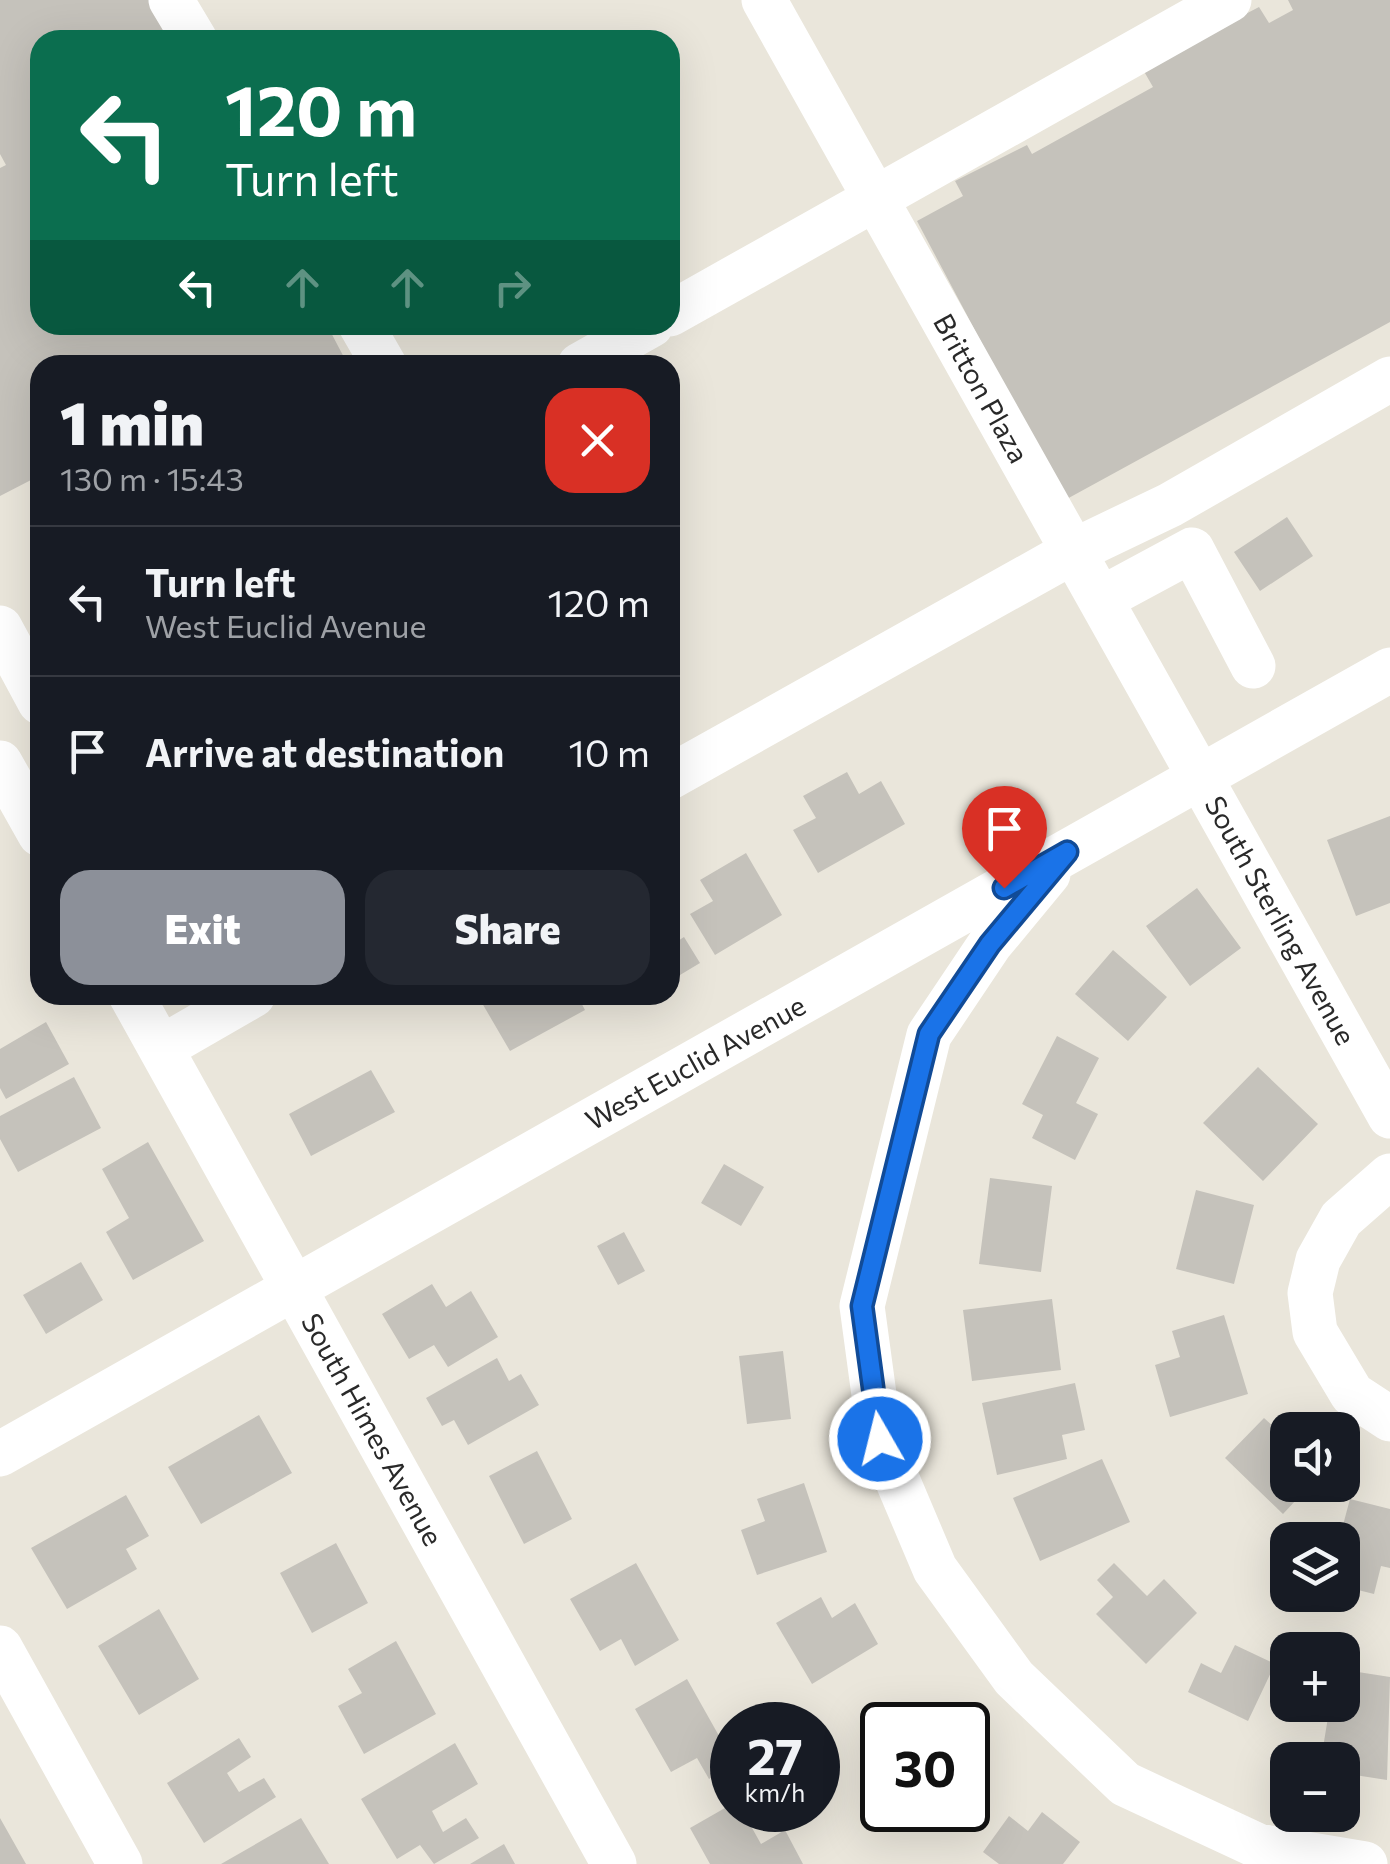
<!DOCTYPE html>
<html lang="en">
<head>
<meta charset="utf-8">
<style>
	body { margin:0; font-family:Commissioner,sans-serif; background:#242831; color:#f1f3f6; height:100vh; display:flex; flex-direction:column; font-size:38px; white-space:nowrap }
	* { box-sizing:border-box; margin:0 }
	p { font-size:32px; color:#9ea1a6 }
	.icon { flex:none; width:55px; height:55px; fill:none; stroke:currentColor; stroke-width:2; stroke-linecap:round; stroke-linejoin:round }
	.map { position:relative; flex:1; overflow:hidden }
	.details { position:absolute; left:30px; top:355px; width:650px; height:650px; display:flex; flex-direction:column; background:#171b24; border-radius:30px; box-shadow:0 10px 40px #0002 }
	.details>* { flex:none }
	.top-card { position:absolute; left:30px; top:30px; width:650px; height:305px; border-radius:30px; box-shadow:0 10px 40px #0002; background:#0b6e4f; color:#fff; overflow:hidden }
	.controls { position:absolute; left:1270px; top:1412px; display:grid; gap:20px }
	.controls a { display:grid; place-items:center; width:90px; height:90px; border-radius:20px; background:#171b24; box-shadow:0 10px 40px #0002; font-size:50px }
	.speed { position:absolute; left:710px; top:1702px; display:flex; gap:20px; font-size:50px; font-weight:700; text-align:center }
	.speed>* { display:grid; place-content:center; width:130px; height:130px; border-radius:50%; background:#171b24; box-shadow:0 10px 40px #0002; line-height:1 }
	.speed small { font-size:25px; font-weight:400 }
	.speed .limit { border:5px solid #111; border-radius:15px; background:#fff; color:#111 }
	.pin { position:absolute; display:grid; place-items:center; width:85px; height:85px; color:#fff; margin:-102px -42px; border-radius:50% 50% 50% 0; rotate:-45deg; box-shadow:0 0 10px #0007 }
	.pin .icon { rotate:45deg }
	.me { position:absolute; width:110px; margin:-55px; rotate:352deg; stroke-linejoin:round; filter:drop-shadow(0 0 8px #0008) }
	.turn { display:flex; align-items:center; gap:35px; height:210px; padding:0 30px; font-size:45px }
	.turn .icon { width:130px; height:130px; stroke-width:2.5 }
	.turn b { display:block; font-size:70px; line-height:85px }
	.lanes { display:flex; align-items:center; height:95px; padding:0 30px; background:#0003; justify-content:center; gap:50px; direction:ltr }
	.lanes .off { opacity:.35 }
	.round { display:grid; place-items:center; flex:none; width:105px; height:105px; border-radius:30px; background:#242831 }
	.overview { display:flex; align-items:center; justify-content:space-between; height:170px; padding:0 30px }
	h1 { font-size:60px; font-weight:800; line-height:75px }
	.action { display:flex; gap:20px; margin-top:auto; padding:20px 30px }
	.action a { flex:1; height:115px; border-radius:30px; background:#8c9099; color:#fff; font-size:40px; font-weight:800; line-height:115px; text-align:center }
	.action a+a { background:#242831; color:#f1f3f6 }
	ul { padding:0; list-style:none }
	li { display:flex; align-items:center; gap:30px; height:150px; padding:0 30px; border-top:2px solid #363941 }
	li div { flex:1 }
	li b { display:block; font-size:38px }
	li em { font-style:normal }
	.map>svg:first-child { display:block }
	.building { fill:#c5c2bb }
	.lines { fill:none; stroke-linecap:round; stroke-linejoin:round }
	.minor { stroke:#fff; stroke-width:45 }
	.route-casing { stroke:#114b97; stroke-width:25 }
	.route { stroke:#1a73e8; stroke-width:18 }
	.labels { text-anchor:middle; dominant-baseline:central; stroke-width:8; stroke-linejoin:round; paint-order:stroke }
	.street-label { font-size:28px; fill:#292929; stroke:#fff }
</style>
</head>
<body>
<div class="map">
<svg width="1390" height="1864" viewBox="0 0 1390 1864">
	<rect width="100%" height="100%" fill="#eae6db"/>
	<path class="building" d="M0 0H151L173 40H40V325H327L348 365H40V496L31 480 0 496V168L6 165 0 154Z
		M1288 0H1390V322L1065 500 917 221 963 196 955 181 1027 145 1032 154 1153 87 1142 68 1259 7 1269 23 1293 10Z
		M1287 517 1313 556 1260 591 1234 552Z
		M847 772 859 794 881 781 905 824 818 873 793 830 816 818 803 796Z
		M1390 816V903L1356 916 1327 840Z
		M746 853 782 915 715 955 690 914 713 901 700 880Z
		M1197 888 1241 948 1190 986 1146 926Z
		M684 937 700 963 670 981V946Z
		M1113 950 1167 997 1128 1041 1075 994Z
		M497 995H577L585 1010 510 1051 482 1003Z
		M46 1022 69 1064 6 1099 0 1088V1049Z
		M1057 1036 1099 1058 1076 1103 1098 1114 1075 1160 1032 1138 1043 1115 1022 1104Z
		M1258 1067 1318 1124 1263 1181 1203 1123Z
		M371 1070 395 1112 311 1156 289 1114Z
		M74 1077 101 1128 18 1172 0 1139V1116Z
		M148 1142 204 1241 133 1280 106 1232 129 1218 102 1169Z
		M724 1164 764 1187 741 1226 701 1203Z
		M990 1178 1052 1186 1041 1272 979 1264Z
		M1196 1190 1254 1205 1234 1284 1176 1269Z
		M624 1232 645 1271 618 1285 597 1246Z
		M81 1262 103 1300 46 1334 23 1295Z
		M432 1284 446 1307 471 1291 498 1337 448 1367 434 1345 409 1359 382 1314Z
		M1052 1299 1061 1370 972 1381 963 1310Z
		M1224 1315 1248 1394 1170 1417 1155 1365 1180 1357 1172 1331Z
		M783 1351 791 1419 747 1424 739 1356Z
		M497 1358 509 1381 521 1374 539 1405 468 1445 454 1420 442 1426 426 1398Z
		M1075 1383 1085 1430 1062 1435 1067 1459 997 1475 982 1403Z
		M259 1415 292 1473 201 1524 168 1467Z
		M1264 1418 1288 1440V1485H1310L1283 1514 1225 1458Z
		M537 1451 572 1519 524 1544 489 1476Z
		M1102 1459 1130 1522 1040 1561 1013 1498Z
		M804 1483 827 1552 757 1575 741 1530 765 1521 757 1499Z
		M126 1495 149 1536 126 1549 137 1569 67 1609 31 1548Z
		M1350 1499 1390 1509V1568L1381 1566 1374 1594 1342 1586V1540H1339Z
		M336 1543 368 1603 312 1633 280 1573Z
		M636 1563 679 1640 635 1666 621 1639 600 1651 570 1599Z
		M1114 1563 1147 1596 1164 1579 1197 1613 1146 1664 1096 1614 1113 1597 1097 1580Z
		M821 1597 832 1618 855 1603 878 1644 812 1684 776 1623Z
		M159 1609 199 1679 139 1715 98 1646Z
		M396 1641 436 1714 364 1754 338 1706 362 1693 348 1669Z
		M1235 1645 1275 1664 1248 1721 1188 1692 1201 1663 1221 1673Z
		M1358 1672 1390 1677 1387 1780 1342 1773V1760H1321L1330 1705H1342V1695L1354 1697Z
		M687 1679 732 1759V1765L709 1779 697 1758 671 1772 635 1709Z
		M913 1713 925 1725H900Z
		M239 1738 251 1757 227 1773 239 1792 264 1778 276 1797 204 1843 167 1783Z
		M882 1742V1772L867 1756Z
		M455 1743 478 1784 432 1811 443 1832 466 1818 479 1838 434 1864 420 1845 397 1859 361 1799Z
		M732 1804V1810H742L761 1844 785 1830 803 1864H710L690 1828Z
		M1042 1812 1080 1842 1063 1864H999L983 1852 1009 1816 1028 1831Z
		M0 1818 26 1864H0Z
		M301 1818 329 1864H221Z
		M504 1844 515 1864H470Z"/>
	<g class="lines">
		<path class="minor" d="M171 0 195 40
			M764 0 1390 1116
			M670 314 1229 0
			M361 325 384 365
			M580 365 651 325
			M1101 599 1192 550 1253 666
			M0 628 40 702
			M0 763 40 834
			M670 777 1074 551 1170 505 1390 379
			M1048 874 990 944 929 1035 862 1306 880 1439 935 1569 1014 1678 1125 1784 1258 1846 1365 1864
			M131 995 614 1864
			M161 1048 253 995
			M1390 1176 1341 1219 1318 1260 1310 1293 1315 1332 1352 1394 1390 1419
			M0 1454 1390 670
			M0 1648 120 1864"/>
	</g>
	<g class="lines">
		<defs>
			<path id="route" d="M880 1439 862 1306 929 1034 990 944 1067 852 1004 888"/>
		</defs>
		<use href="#route" class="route-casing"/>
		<use href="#route" class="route"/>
	</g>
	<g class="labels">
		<g class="street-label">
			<text transform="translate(982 388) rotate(61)">Britton Plaza</text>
			<text transform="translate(1281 920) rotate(61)">South Sterling Avenue</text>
			<text transform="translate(695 1062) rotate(-29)">West Euclid Avenue</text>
			<text transform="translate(373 1429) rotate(61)">South Himes Avenue</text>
		</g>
	</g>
</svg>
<div class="controls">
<a><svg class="icon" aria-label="sound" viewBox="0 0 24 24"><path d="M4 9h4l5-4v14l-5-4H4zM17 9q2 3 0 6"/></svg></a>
<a><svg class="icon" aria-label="layers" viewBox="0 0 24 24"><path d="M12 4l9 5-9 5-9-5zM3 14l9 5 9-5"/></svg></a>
<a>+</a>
<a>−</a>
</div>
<div class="speed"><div>27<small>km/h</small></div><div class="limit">30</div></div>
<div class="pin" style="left:1004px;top:888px;background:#d93025"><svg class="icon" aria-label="arrive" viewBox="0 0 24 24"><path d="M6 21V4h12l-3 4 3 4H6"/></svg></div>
<svg class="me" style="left:880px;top:1439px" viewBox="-20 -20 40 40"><circle r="17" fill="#1a73e8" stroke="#fff" stroke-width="3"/><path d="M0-11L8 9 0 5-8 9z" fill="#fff"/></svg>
<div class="top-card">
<div class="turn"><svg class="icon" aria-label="left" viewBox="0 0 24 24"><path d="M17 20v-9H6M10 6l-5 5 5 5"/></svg><div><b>120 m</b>Turn left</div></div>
<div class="lanes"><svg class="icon" aria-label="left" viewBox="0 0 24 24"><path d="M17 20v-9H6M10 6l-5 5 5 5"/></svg><svg class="icon off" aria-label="ahead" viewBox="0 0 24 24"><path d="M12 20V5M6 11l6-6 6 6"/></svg><svg class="icon off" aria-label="ahead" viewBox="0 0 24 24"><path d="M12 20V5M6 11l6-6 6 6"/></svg><svg class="icon off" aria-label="right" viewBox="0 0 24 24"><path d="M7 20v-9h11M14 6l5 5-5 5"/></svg></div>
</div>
<section class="details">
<div class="overview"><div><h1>1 min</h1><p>130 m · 15:43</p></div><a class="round" style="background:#d93025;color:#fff"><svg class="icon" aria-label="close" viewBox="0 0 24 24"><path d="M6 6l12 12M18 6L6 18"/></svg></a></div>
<ul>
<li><svg class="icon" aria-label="left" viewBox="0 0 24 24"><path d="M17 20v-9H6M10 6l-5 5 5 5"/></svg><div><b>Turn left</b><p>West Euclid Avenue</p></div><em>120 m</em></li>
<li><svg class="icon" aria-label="arrive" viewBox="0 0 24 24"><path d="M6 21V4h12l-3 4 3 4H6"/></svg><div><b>Arrive at destination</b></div><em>10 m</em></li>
</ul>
<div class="action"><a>Exit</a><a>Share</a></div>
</section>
</div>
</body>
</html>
